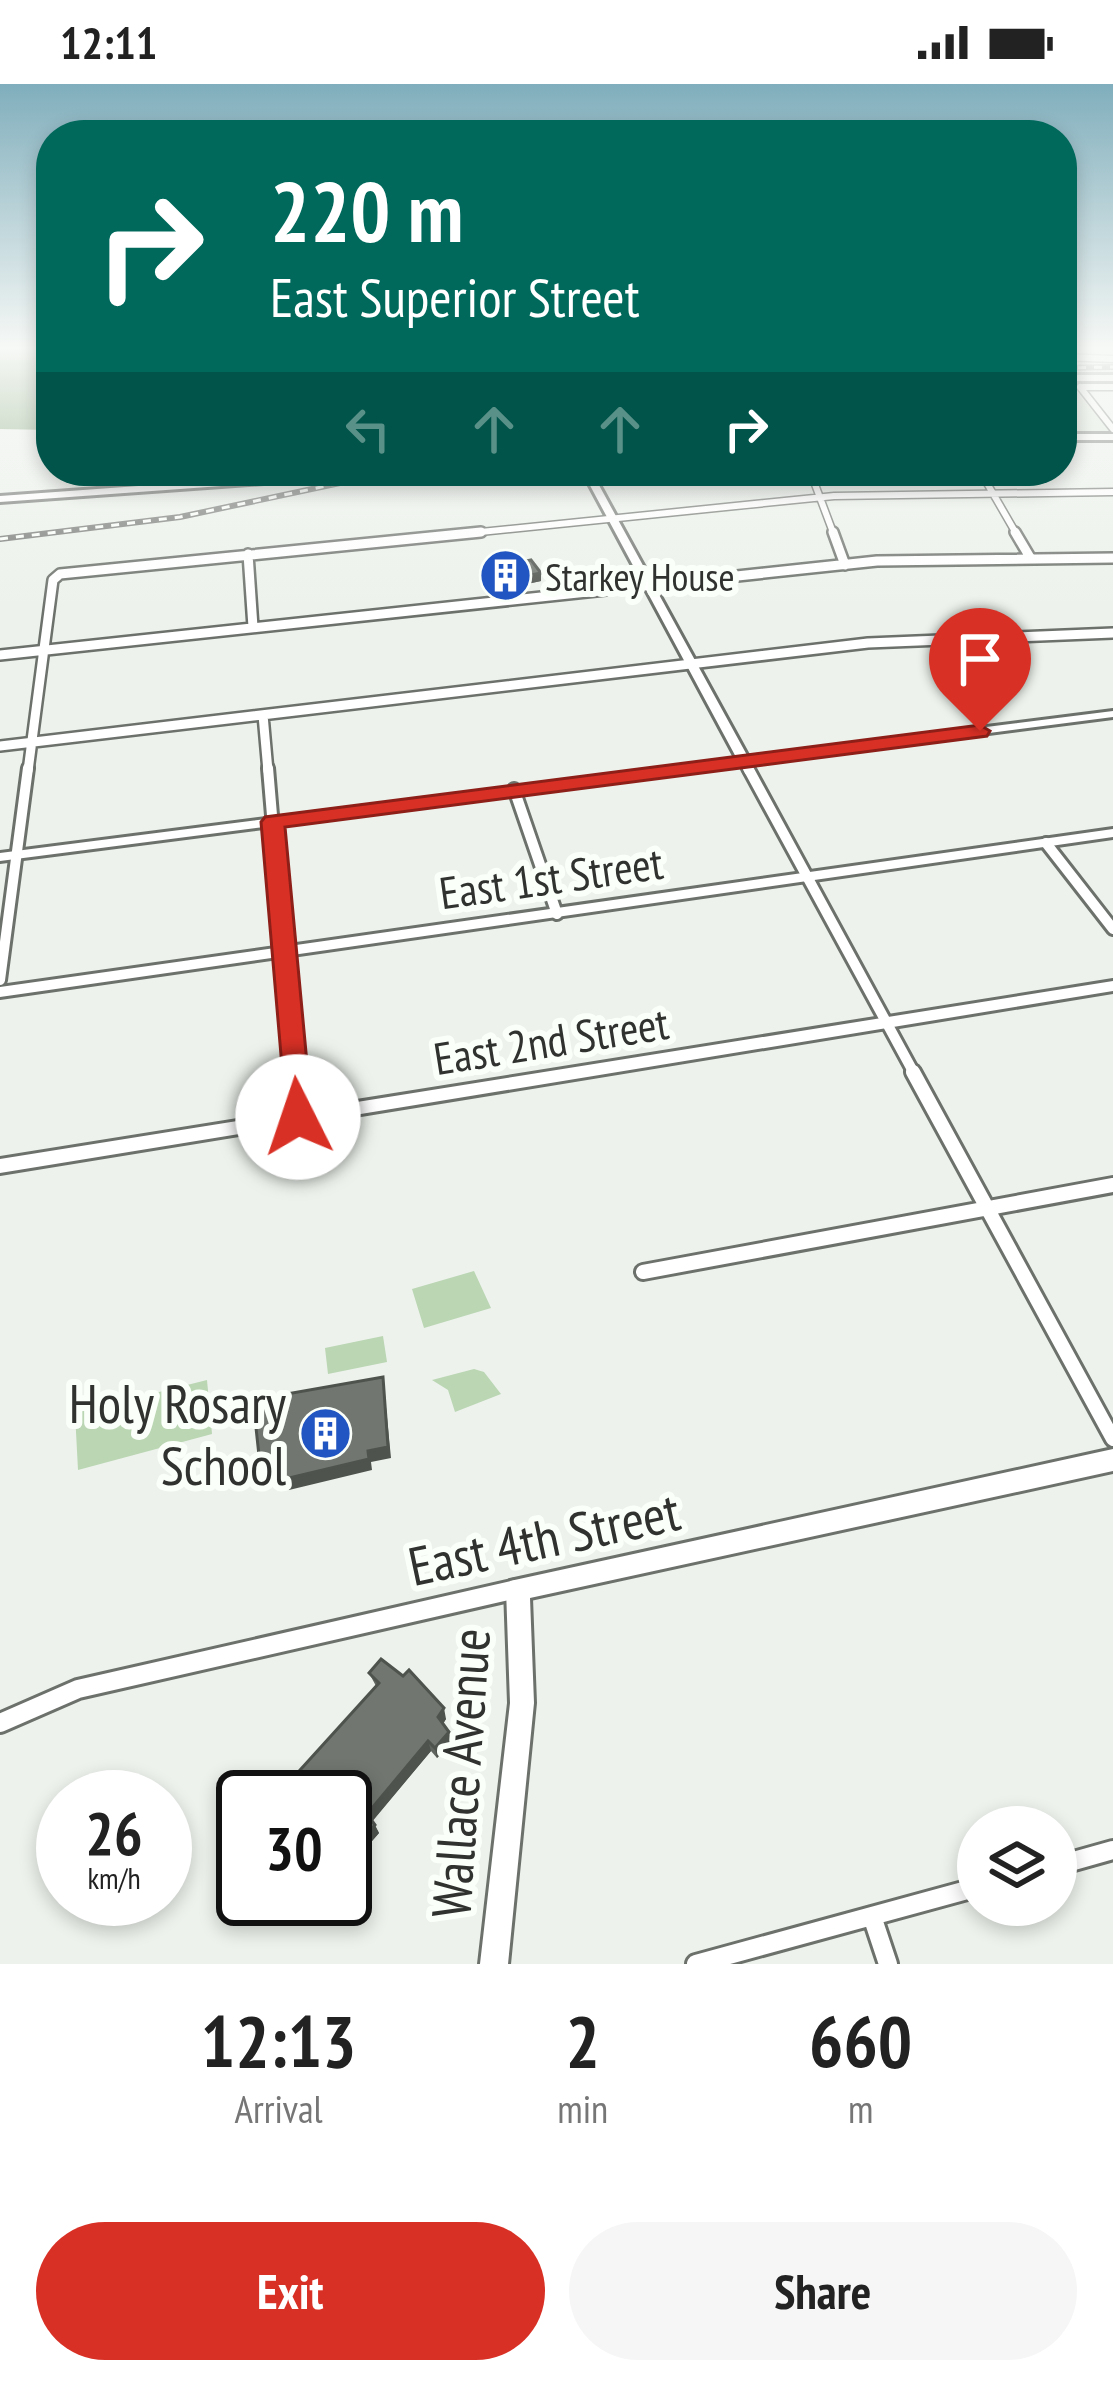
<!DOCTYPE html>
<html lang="en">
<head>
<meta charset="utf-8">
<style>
	body { margin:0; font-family:"PT Sans Narrow",sans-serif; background:#f6f6f6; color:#222; height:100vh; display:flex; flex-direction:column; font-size:45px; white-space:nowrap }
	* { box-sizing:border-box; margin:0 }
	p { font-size:39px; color:#767676 }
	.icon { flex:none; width:66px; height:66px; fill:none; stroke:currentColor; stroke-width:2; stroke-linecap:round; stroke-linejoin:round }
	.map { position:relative; height:1880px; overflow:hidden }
	.details { display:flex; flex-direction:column; background:#fff; flex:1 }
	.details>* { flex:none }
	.guide { position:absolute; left:36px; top:36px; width:1041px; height:366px; border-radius:48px; box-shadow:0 6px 18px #0003; background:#00695c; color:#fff; overflow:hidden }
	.fabs { position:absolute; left:957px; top:1722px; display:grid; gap:24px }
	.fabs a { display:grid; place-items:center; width:120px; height:120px; border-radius:50%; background:#fff; box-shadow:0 6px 18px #0003; font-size:60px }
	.speed { position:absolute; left:36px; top:1686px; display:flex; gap:24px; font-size:60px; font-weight:700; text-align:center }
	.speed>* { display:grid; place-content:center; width:156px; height:156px; border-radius:50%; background:#fff; box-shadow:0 6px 18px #0003; line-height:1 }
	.speed small { font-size:30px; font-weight:400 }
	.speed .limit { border:6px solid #111; border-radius:18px; background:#fff; color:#111 }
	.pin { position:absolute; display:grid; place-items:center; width:102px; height:102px; color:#fff; margin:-123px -51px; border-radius:50% 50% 50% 0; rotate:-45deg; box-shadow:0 0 12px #0007 }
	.pin .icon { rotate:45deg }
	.me { position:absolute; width:132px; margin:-66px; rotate:356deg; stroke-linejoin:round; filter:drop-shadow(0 0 9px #0008) }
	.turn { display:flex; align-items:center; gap:42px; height:252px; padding:0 36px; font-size:54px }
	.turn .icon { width:156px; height:156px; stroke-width:2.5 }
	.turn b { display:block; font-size:84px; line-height:102px }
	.lanes { display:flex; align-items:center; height:114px; padding:0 36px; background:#0003; justify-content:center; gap:60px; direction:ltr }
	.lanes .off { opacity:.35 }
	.eta { display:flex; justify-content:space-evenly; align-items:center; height:204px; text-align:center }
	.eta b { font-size:72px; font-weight:700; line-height:84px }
	.primary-button { display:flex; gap:24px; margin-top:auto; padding:24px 36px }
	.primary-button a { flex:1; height:138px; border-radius:72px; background:#d93025; color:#fff; font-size:48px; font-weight:700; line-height:138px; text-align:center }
	.primary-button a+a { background:#f6f6f6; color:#222 }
	.status { display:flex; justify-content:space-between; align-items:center; height:84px; padding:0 60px; background:#fff; direction:ltr }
	.status svg { height:33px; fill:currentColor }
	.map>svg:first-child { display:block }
	.built { fill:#dfe9dc }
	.green { fill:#bad6b3 }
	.water { fill:#84a67b }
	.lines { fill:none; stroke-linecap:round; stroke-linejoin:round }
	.minor-far4-casing { stroke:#6d716c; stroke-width:9 }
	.minor-far3-casing { stroke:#6d716c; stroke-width:14 }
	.minor-far2-casing { stroke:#6d716c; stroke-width:16 }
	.minor-far1-casing { stroke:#6d716c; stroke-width:20 }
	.minor-casing { stroke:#6d716c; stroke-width:24 }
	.tertiary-casing { stroke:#6d716c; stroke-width:6 }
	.secondary-casing { stroke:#6d716c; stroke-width:6 }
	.trunk-casing { stroke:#6d716c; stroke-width:6 }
	.motorway-casing { stroke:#6d716c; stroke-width:6 }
	.minor-far4 { stroke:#fff; stroke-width:6 }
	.minor-far3 { stroke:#fff; stroke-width:9 }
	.minor-far2 { stroke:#fff; stroke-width:10 }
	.minor-far1 { stroke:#fff; stroke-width:14 }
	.minor { stroke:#fff; stroke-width:18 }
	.tertiary { fill:#fff; fill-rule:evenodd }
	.secondary { fill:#fff; fill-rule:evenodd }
	.trunk { fill:#fff; fill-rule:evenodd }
	.motorway { fill:#fff; fill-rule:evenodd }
	.rail-casing { stroke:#757874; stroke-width:6 }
	.rail { stroke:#fbfffa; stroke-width:3; stroke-dasharray:8; stroke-linecap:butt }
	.wall { fill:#616560 }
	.shaded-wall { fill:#4f534e }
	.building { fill:#717670; stroke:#4f534e; stroke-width:3 }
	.route { fill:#d93025; stroke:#8d1f18; stroke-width:3 }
	.labels { text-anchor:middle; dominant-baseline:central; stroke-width:12; stroke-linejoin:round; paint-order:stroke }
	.far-poi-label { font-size:39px; fill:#303230; stroke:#fbfffa; text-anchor:start }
	.street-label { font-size:45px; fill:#303230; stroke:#fbfffa }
	.near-poi-label { font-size:54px; fill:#303230; stroke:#fbfffa; text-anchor:end }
	.near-street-label { font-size:54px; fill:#303230; stroke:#fbfffa }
</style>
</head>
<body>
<div class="status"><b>12:11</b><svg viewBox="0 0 49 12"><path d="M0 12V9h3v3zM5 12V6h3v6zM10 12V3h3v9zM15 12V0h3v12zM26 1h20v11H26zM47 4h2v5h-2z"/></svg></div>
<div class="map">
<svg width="1113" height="1880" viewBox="0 0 1113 1880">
	<rect width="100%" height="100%" fill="#edf2ec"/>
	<path class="built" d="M1062 302H1072L1112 350H1062Z"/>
	<path class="green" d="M474 1187 491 1224 424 1244 412 1205Z
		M383 1252 387 1278 328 1290 325 1264Z
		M474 1285 484 1288 501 1310 455 1328 448 1306 432 1296Z
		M207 1296 212 1350 78 1386 75 1329Z"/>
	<path class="water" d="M0 265H51V346L0 345Z"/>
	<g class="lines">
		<defs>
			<path id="minor-far4" d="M1062 273 1113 275
				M1080 303 1113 345
				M1080 303H1113
				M810 387 834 451
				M980 387 1017 451
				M451 451 834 412 1113 408"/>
			<path id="minor-far3" d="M833 448 845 481
				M1015 448 1031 475
				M248 470 253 543
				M0 571 877 477 1113 474
				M263 631 268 687
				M0 662 868 559 1113 549
				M744 677 749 687
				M28 687 53 496 60 490 481 448"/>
			<path id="minor-far2" d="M268 684 294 991
				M748 684 915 991
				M514 705 557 830
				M1046 759 1113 845
				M0 896 28 684"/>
			<path id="minor-far1" d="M294 988 298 1033
				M913 988 1113 1355
				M643 1188 1113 1101"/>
			<path id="minor" d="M0 1639 78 1605 517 1505
				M1056 1782 1113 1766
				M872 1832 888 1880
				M696 1880 978 1803"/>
			<path id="tertiary" d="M579 387H589L594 392 748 673 1113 627V633L0 777V769L737 675 586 394Z
				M1113 745V753L0 913V903Z
				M1113 897V907L0 1089V1075Z"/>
			<path id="secondary" d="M1062 350H1113V356H1062Z
				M1113 1365V1387L530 1514 534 1619 508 1880H480L510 1619 506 1505 510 1497Z"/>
			<path id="trunk" d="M344 387H393L388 390 0 418V412Z"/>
			<path id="motorway" d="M1062 291H1113V297H1062Z"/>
		</defs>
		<use href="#minor-far4" class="minor-far4-casing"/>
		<use href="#minor-far3" class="minor-far3-casing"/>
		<use href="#minor-far2" class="minor-far2-casing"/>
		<use href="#minor-far1" class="minor-far1-casing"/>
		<use href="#minor" class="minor-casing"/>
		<use href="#tertiary" class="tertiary-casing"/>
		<use href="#secondary" class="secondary-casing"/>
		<use href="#trunk" class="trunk-casing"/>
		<use href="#motorway" class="motorway-casing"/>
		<use href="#minor-far4" class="minor-far4"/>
		<use href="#minor-far3" class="minor-far3"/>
		<use href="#minor-far2" class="minor-far2"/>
		<use href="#minor-far1" class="minor-far1"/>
		<use href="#minor" class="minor"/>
		<use href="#tertiary" class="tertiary"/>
		<use href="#secondary" class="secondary"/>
		<use href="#trunk" class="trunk"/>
		<use href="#motorway" class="motorway"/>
		<defs>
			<path id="rail" d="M1062 284 1113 283
				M0 455 180 433 373 392"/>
		</defs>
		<use href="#rail" class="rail-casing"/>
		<use href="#rail" class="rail"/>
	</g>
	<path class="wall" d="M517 479 541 489V497L527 500 517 487Z
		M369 1589 403 1592 446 1635 443 1640 452 1658 437 1674 431 1667 372 1737 379 1749 345 1788V1713L376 1602Z"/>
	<path class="shaded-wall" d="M609 387H635L629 391 608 394Z
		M561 390V393L542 395V392Z
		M541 489V497L527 500 526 492Z
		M383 1293 391 1374 371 1378 372 1386 289 1406 285 1396 266 1401 261 1390 368 1367Z
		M444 1624 446 1635 440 1644 438 1633Z
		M449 1648 452 1658 437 1674 435 1664Z
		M428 1657 431 1667 371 1739 367 1730Z
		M375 1741 379 1749 345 1788V1774Z"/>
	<path class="building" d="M539 387H559L561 390 542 392Z
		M531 476 541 489 526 492 517 479Z
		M383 1293 388 1363 368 1367 369 1375 285 1395V1385L261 1390 253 1316Z
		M381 1575 403 1592 409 1586 444 1624 438 1633 449 1648 435 1664 428 1657 367 1730 375 1741 345 1774V1713H285L281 1707 379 1599 369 1589Z"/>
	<linearGradient id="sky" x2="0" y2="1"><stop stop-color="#80aebc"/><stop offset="0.5" stop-color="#f7f9f6"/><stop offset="1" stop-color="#f7f9f6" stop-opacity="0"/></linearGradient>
	<rect width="1113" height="528" fill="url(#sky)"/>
	<path class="route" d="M980 641 990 647 987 652 285 743 312 1033 308 1041H287L261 738 265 733Z"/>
	<defs>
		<symbol id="building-disc" viewBox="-11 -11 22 22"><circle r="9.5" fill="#2055c2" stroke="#fbfffa"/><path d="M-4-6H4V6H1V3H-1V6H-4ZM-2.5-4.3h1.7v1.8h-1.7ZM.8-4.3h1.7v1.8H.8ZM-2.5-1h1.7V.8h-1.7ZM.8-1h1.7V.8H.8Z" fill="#fff"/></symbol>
	</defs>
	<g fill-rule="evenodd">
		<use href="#building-disc" x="476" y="462" width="59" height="59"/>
		<use href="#building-disc" x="296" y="1320" width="59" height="59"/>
	</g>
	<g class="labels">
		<g class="far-poi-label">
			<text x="545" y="492">Starkey House</text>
		</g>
		<g class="street-label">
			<text transform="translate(551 793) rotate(-8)">East 1st Street</text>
			<text transform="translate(551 956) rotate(-9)">East 2nd Street</text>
		</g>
		<g class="near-poi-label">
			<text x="286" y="1319">Holy Rosary<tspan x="286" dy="62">School</tspan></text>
		</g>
		<g class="near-street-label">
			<text transform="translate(544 1454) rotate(-12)">East 4th Street</text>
			<text transform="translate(460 1689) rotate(-86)">Wallace Avenue</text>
		</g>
	</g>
</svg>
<div class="fabs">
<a><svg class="icon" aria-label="layers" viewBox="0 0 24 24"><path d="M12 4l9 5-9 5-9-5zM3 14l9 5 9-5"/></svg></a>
</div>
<div class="speed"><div>26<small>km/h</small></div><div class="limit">30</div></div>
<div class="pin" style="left:980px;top:647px;background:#d93025"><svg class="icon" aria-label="arrive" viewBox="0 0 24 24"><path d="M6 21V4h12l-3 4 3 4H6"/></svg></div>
<svg class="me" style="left:298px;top:1033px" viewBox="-20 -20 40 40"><circle r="19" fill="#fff"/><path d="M0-13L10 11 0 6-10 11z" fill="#d93025"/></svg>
<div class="guide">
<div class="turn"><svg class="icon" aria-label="right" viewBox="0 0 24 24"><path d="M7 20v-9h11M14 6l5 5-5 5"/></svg><div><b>220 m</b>East Superior Street</div></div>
<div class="lanes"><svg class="icon off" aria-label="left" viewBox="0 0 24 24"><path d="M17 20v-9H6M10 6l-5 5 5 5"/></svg><svg class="icon off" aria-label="ahead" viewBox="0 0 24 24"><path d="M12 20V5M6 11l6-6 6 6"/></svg><svg class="icon off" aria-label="ahead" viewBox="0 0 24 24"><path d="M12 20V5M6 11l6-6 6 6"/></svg><svg class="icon" aria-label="right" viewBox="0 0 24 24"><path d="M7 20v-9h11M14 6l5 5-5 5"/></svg></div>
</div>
</div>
<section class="details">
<div class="eta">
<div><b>12:13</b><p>Arrival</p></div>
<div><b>2</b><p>min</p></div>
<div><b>660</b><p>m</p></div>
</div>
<div class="primary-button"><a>Exit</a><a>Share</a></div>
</section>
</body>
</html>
